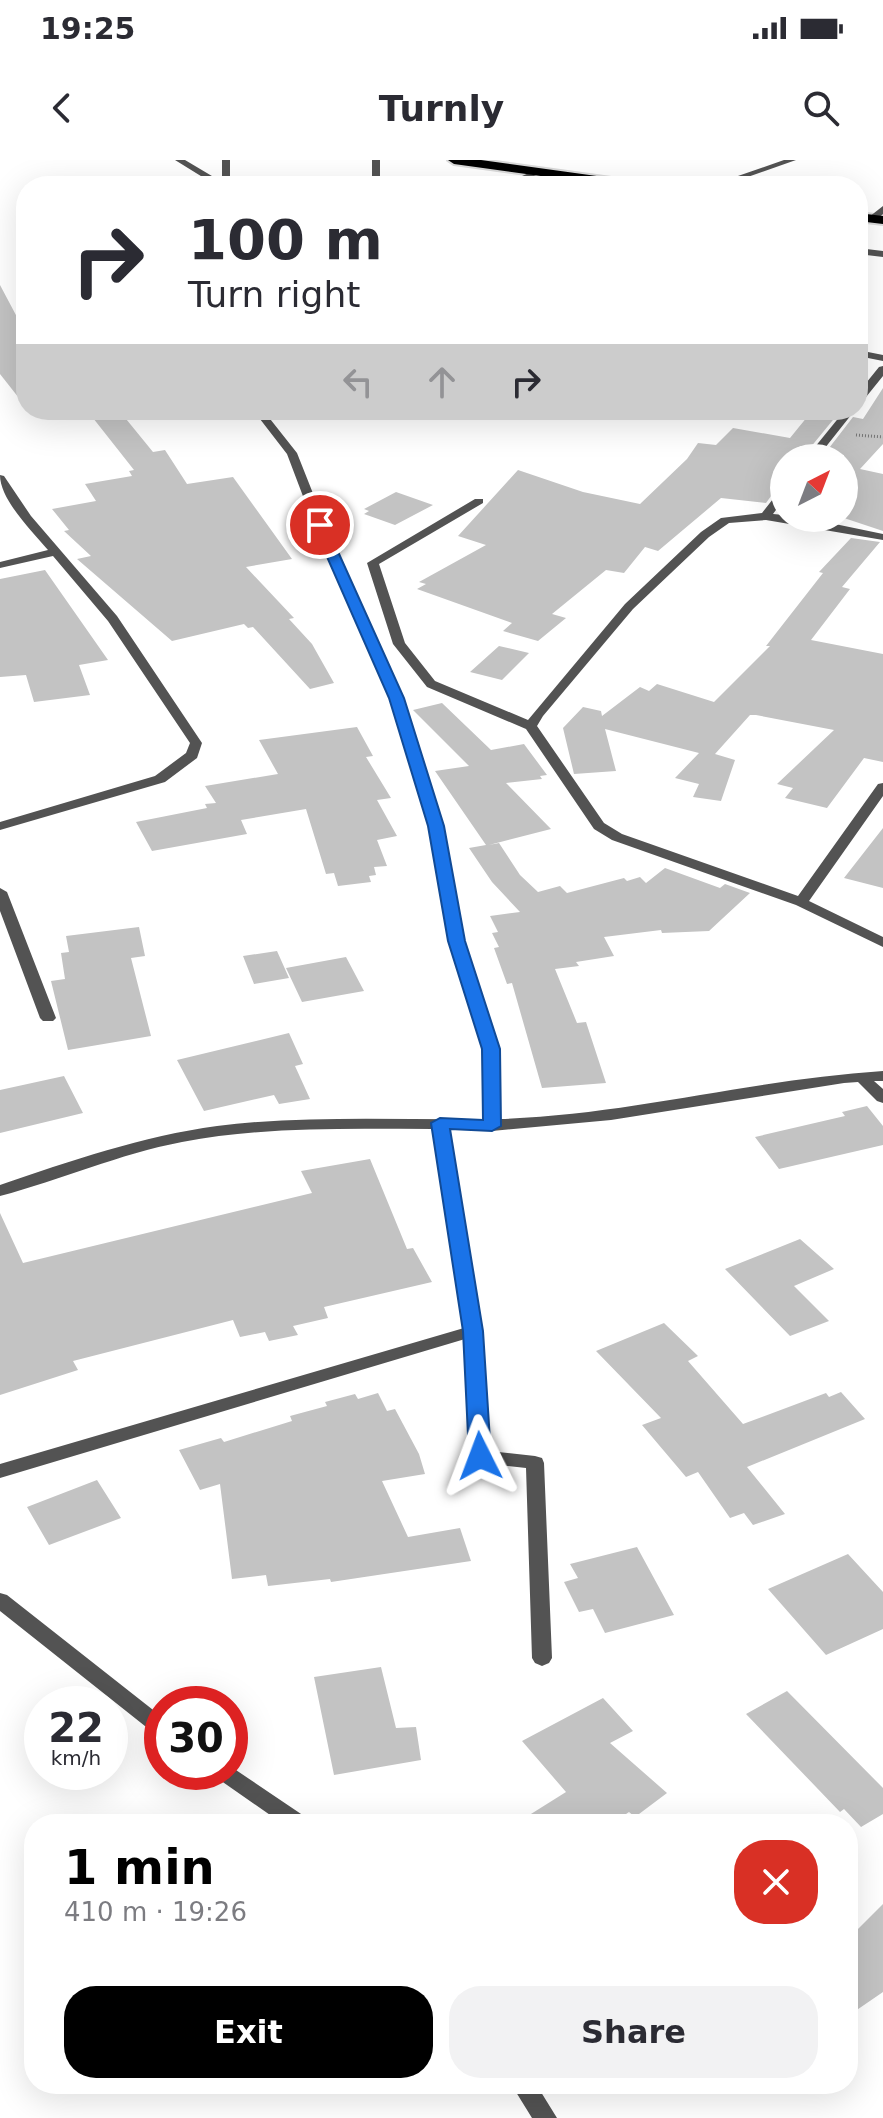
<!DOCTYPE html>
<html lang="en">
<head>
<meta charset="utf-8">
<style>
	body { margin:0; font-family:"DejaVu Sans",sans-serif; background:#f2f2f3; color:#2b2b33; height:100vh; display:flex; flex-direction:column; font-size:30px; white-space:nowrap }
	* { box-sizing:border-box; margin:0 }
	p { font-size:26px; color:#7c7c81 }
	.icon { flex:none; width:44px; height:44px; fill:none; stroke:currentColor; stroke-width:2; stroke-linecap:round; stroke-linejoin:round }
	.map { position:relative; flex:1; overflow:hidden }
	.details { position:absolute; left:24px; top:1654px; width:834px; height:280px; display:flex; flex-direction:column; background:#fff; border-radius:32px; box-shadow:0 8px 32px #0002 }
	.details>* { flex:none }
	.hud { position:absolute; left:16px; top:16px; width:852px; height:244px; border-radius:32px; box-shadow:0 8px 32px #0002; background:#fff; color:#2b2b33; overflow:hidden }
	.needle { width:52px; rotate:42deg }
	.tools { position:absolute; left:770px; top:284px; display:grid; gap:16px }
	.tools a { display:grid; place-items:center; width:88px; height:88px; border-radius:50%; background:#fff; box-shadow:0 8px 32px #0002; font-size:40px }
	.speed { position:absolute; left:24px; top:1526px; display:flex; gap:16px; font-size:40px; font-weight:700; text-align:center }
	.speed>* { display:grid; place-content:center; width:104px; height:104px; border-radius:50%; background:#fff; box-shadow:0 8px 32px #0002; line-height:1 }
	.speed small { font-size:20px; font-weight:400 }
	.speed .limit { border:12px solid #d22; background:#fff; color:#111 }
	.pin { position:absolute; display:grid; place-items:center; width:68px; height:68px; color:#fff; margin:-34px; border:4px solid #fff; border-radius:50%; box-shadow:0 2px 8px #0007 }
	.me { position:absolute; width:88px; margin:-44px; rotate:357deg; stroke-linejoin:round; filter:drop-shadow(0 0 6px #0008) }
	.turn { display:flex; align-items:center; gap:28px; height:168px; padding:0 40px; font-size:36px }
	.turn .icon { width:104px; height:104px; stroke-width:2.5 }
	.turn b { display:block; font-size:56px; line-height:68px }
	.lanes { display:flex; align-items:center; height:76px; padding:0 40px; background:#0003; justify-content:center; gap:40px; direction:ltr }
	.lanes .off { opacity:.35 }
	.round { display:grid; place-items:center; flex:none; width:84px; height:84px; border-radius:32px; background:#f2f2f3 }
	.overview { display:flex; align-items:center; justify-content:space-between; height:136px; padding:0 40px }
	h1 { font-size:48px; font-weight:800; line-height:60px; color:#000 }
	.primary-button { display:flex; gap:16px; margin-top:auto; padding:16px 40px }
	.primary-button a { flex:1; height:92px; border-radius:32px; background:#000; color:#fff; font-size:32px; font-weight:800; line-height:92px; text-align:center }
	.primary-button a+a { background:#f2f2f3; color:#2b2b33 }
	.status { display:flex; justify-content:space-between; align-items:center; height:56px; padding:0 40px; background:#fff; direction:ltr }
	.status svg { height:22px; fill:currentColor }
	header { display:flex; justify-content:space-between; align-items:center; height:104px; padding:0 40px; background:#fff; font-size:36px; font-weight:800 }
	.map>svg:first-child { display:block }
	.building { fill:#c3c3c3 }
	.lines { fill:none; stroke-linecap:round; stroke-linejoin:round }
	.highway-casing { stroke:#dbdbdb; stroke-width:4 }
	.path { stroke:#757575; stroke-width:3; stroke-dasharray:1 2; stroke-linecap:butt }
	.lane { fill:#535353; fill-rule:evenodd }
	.street { fill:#535353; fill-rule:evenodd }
	.highway { fill:#000; fill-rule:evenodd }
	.route { fill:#1a73e8; stroke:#114b97; stroke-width:2 }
</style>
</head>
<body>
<div class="status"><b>19:25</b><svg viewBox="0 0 49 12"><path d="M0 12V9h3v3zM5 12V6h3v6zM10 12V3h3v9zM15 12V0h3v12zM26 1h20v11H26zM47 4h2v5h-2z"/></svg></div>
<header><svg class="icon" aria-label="back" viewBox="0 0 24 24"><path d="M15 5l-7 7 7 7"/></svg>Turnly<svg class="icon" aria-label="search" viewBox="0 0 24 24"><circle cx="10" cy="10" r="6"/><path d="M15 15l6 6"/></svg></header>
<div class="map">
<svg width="883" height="1958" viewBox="0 0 883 1958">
	<rect width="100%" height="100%" fill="#fff"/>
	<path class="building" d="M0 125 26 174V247L0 214Z
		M883 228V284L860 309 883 314V371L844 358V295L826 292 853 257 863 259Z
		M812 251 837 255 810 288 800 286 794 298H784V318L766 343 721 338 658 391 645 387 624 413 606 410 552 454 566 458 538 481 503 471 512 463 417 429 426 424 419 422 486 385 458 376 518 310 583 332 640 344 687 299 698 283 716 285 733 268 790 278Z
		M122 254 153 292 165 290 187 324 233 317 292 399 246 407 294 458 289 459 312 484 334 523 310 529 253 467 248 468 244 464 172 481 77 399 91 396 64 371 69 370 52 349 96 341 85 324 132 316 129 311 134 310 93 258Z
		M396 332 433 345 395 365 364 354 369 351 364 349Z
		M851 378 880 382 842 427 850 429 811 480 883 494V602L864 598 827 648 785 638 793 628 777 624 834 570 756 555H750L715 594 735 600 721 641 693 637 699 624 675 618 699 593 605 569 616 611 574 614 563 568 583 547 601 551 602 556 640 527 649 531 657 524 714 542 770 486H766L823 413 819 412Z
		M45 410 108 500 79 505 90 535 34 542 26 515 0 517V419Z
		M499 486 529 493 502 520 470 512Z
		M442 543 491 590 524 584 547 615 540 616 542 619 506 623 551 669 489 685 499 683 520 715 538 732 560 726 567 733 624 718 627 721 640 717 646 723 665 708 720 728 725 724 750 733 709 771 662 773 661 770 604 777 614 796 576 802 579 806 555 809 577 863 586 862 606 923 542 928 512 823 507 824 494 788 499 787 492 773 498 772 490 756 520 752 492 722 469 688 486 685 435 611 469 606 413 550Z
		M357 567 373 596 366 597 391 638 377 640 397 676 377 680 387 706 374 707 376 715 369 716 371 722 338 726 334 713 326 714 306 649 241 660 247 674 152 691 136 662 207 648 205 644 216 643 205 626 278 614 259 580Z
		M883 668V728L844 718Z
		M139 767 145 796 131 798 151 876 68 890 51 821 65 819 61 793 69 792 66 776Z
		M277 791 289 818 254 824 243 796Z
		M346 797 364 831 302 842 286 808Z
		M289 873 303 904 295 906 310 939 279 944 274 935 204 951 177 900Z
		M64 916 83 953 0 973V930Z
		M867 946 883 966V985L779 1009 755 977 845 956 842 952Z
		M370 999 407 1089 413 1088 432 1122 324 1147 328 1158 293 1166 298 1175 269 1181 265 1172 240 1177 233 1160 73 1201 78 1210 0 1235V1053L23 1103 312 1033 301 1011Z
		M800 1079 834 1109 794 1126 829 1161 790 1176 725 1109Z
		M664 1163 698 1196 688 1201 743 1264 826 1233 829 1237 841 1232 865 1259 747 1307 785 1354 753 1365 744 1353 730 1358 698 1312 686 1317 642 1265 661 1258 596 1191Z
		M378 1233 387 1251 395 1249 419 1294 425 1314 382 1321 408 1377 460 1368 471 1401 331 1422 330 1419 268 1426 266 1415 232 1419 220 1324 200 1330 179 1290 221 1278 224 1282 292 1261 290 1256 327 1246 325 1242 355 1234 358 1239Z
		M97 1320 121 1358 49 1385 27 1347Z
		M637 1387 674 1455 605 1473 593 1449 579 1452 564 1422 578 1418 570 1404Z
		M848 1394 883 1432V1469L826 1495 768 1429Z
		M381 1507 396 1568 416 1567 421 1600 334 1615 314 1517Z
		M787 1531 883 1628V1654L861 1667 844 1649 840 1652 746 1554Z
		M603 1538 633 1571 610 1583 667 1633 635 1657 629 1652 611 1664H515L566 1632 522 1581Z
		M883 1744V1832L848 1856V1779Z"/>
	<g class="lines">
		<defs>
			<path id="highway" d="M448 0H481L640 22 646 26H613L454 4Z
				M858 53 883 56V64L858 61Z"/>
		</defs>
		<use href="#highway" class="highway-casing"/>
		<path class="path" d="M856 275 883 277"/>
		<path class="lane" d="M372 0H380V26H372Z
			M536 10 543 12 511 26H499Z
			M883 46V54L875 61H869V57Z"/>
		<path class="street" d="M175 0H185L222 22V0H230V26H217Z
			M784 0H796L722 26H709Z
			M858 88 883 91V97L858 94Z
			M858 190 883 195V201L858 196Z
			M883 206V216L862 242 858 243V233L879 207Z
			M253 250H263L297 293 335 389 403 538 443 666 463 781 499 889 500 959C629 955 755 919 883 911V921H874L883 929V943L877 941 858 922 844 923 611 960 492 971 449 969 482 1171 489 1291 535 1296 542 1298 544 1303 552 1498 549 1503 542 1506 535 1503 532 1498 526 1308 480 1303 473 1301 471 1296 465 1179 0 1318V1304L464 1168 433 969C350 969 265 966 182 982 119 994 61 1020 0 1036V1025C70 1001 143 976 217 966 305 955 396 960 484 959L483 889 449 781 429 666 391 538 323 389 287 294Z
			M845 250H855L817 298H806Z
			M0 315 4 316 31 356 117 456 202 583 197 598 165 622 0 670V662L155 616 186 593 190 583 108 461 53 396 0 408V402L48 390C32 371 0 340 0 315Z
			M784 329V339L773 354 784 355V358H806L883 374V380L766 360 729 363 709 377 633 449 543 556 537 566 604 663 622 674 798 736 878 624 883 623V636L809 741 883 777V787L796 745 612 680 594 669 526 569 427 527 393 484 367 403 475 339H483V343L379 404 405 483 435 521 528 560 625 444 701 372 721 358 762 353 780 330Z
			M0 728 7 732 56 858 53 861H43L40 858 0 751Z
			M0 1433 7 1435 162 1557V1576L155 1574 0 1451Z
			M230 1606 307 1658 310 1664H283L217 1618 214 1612H230Z
			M511 1924H536L557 1958H532Z"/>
		<use href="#highway" class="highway"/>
	</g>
	<path class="route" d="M320 361 326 365 404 538 444 666 465 781 500 889 501 966 492 971 450 969 483 1171 491 1296 487 1302H473L469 1296 463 1171 431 963 440 958 483 960 482 889 448 781 428 666 389 538 313 365Z"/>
</svg>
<div class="tools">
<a><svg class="needle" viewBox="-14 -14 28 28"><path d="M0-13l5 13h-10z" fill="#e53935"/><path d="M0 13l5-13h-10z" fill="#7c7c81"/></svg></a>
</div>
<div class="speed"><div>22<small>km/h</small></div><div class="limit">30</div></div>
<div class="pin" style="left:320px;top:365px;background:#d93025"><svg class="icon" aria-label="arrive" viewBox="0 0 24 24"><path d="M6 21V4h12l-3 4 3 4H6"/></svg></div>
<svg class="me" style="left:480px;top:1296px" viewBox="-20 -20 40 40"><path d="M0-17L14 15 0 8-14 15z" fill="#1a73e8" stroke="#fff" stroke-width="4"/></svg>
<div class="hud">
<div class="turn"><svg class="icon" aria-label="right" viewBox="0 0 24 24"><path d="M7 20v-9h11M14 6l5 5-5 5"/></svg><div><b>100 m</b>Turn right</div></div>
<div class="lanes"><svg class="icon off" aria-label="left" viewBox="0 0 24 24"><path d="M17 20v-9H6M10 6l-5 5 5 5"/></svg><svg class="icon off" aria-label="ahead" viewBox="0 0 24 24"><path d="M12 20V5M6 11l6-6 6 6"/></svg><svg class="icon" aria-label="right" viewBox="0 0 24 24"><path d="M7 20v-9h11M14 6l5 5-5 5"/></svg></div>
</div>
<section class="details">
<div class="overview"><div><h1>1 min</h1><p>410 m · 19:26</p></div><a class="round" style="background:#d93025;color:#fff"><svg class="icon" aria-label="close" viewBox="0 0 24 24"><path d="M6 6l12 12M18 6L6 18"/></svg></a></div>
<div class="primary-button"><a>Exit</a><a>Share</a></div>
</section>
</div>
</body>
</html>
